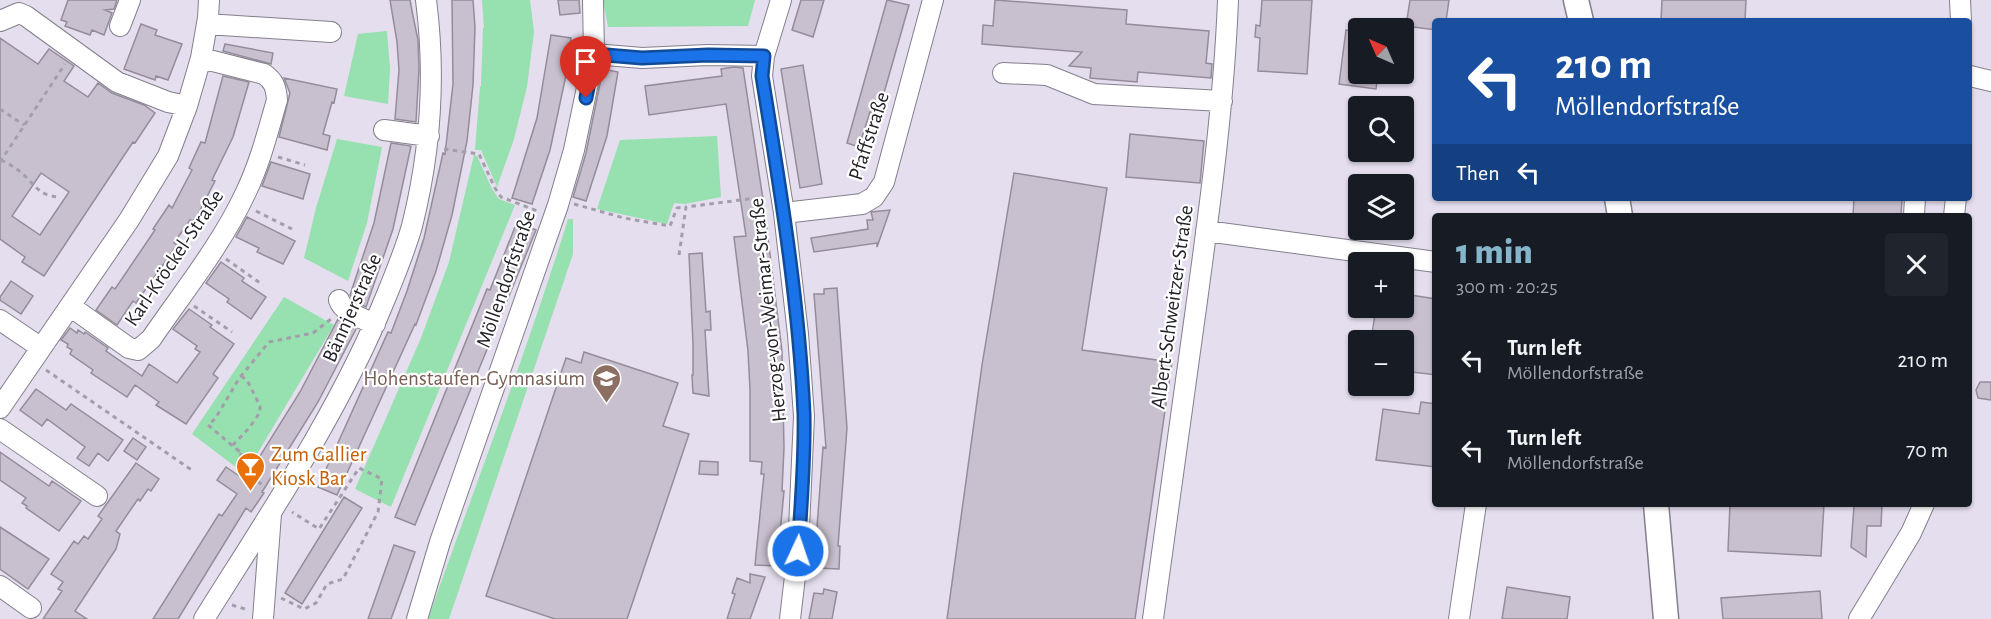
<!DOCTYPE html>
<html lang="en">
<head>
<meta charset="utf-8">
<style>
	body { margin:0; font-family:"Alegreya Sans",sans-serif; background:#20242c; color:#f1f3f6; height:100vh; display:flex; flex-direction:column; font-size:22px; white-space:nowrap }
	* { box-sizing:border-box; margin:0 }
	p { font-size:20px; color:#9ea1a6 }
	.icon { flex:none; width:33px; height:33px; fill:none; stroke:currentColor; stroke-width:2; stroke-linecap:round; stroke-linejoin:round }
	.map { position:relative; flex:1; overflow:hidden }
	.panel { position:absolute; left:1432px; top:213px; width:540px; height:294px; display:flex; flex-direction:column; background:#171b24; border-radius:6px; box-shadow:0 2px 4px #0004 }
	.panel>* { flex:none }
	.hud { position:absolute; left:1432px; top:18px; width:540px; height:183px; border-radius:6px; box-shadow:0 2px 4px #0004; background:#1a4fa0; color:#fff; overflow:hidden }
	.needle { width:39px; rotate:315deg }
	.tools { position:absolute; left:1348px; top:18px; display:grid; gap:12px }
	.tools a { display:grid; place-items:center; width:66px; height:66px; border-radius:6px; background:#171b24; box-shadow:0 2px 4px #0004; font-size:30px }
	.pin { position:absolute; display:grid; place-items:center; width:51px; height:51px; color:#fff; margin:-62px -26px; border-radius:50% 50% 50% 0; rotate:-45deg; box-shadow:0 0 6px #0007 }
	.pin .icon { rotate:45deg }
	.me { position:absolute; width:66px; margin:-33px; rotate:3deg; stroke-linejoin:round; filter:drop-shadow(0 0 4px #0008) }
	.turn { display:flex; align-items:center; gap:21px; height:126px; padding:0 24px; font-size:27px }
	.turn .icon { width:78px; height:78px; stroke-width:2.5 }
	.turn b { display:block; font-size:42px; line-height:51px }
	.then { display:flex; align-items:center; height:57px; padding:0 24px; background:#0003; gap:12px; font-size:22px }
	.round { display:grid; place-items:center; flex:none; width:63px; height:63px; border-radius:6px; background:#20242c }
	.summary { display:flex; align-items:center; justify-content:space-between; height:102px; padding:0 24px }
	h1 { font-size:36px; font-weight:800; line-height:45px; color:#85b4cb }
	ul { padding:0; list-style:none }
	li { display:flex; align-items:center; gap:18px; height:90px; padding:0 24px }
	li div { flex:1 }
	li b { display:block; font-size:22px }
	li em { font-style:normal }
	.map>svg:first-child { display:block }
	.green { fill:#97e0af }
	.building { fill:#c9c0cf; stroke:#948c9a; stroke-width:1.5; fill-rule:evenodd }
	.lines { fill:none; stroke-linecap:round; stroke-linejoin:round }
	.minor-casing { stroke:#847f8d; stroke-width:22 }
	.major-casing { stroke:#847f8d; stroke-width:27 }
	.path { stroke:#a29eaa; stroke-width:3; stroke-dasharray:4.5 4.5; stroke-linecap:butt }
	.minor { stroke:#fff; stroke-width:20 }
	.major { stroke:#fff; stroke-width:24 }
	.route-casing { stroke:#114b97; stroke-width:15 }
	.route { stroke:#1a73e8; stroke-width:10 }
	.labels { text-anchor:middle; dominant-baseline:central; stroke-width:4.5; stroke-linejoin:round; paint-order:stroke }
	.street-label { font-size:21px; fill:#232127; stroke:#fff }
	.education-label { font-size:21px; fill:#785e54; stroke:#fff; text-anchor:end }
	.food-label { font-size:21px; fill:#c56008; stroke:#fff; text-anchor:start }
</style>
</head>
<body>
<div class="map">
<svg width="1991" height="619" viewBox="0 0 1991 619">
	<rect width="100%" height="100%" fill="#e4deee"/>
	<path class="green" d="M482 0H530L534 32 527 87 514 139 497 187 481 150H475L480 87 481 86 483 28H484Z
		M603 0H755L748 26 608 27Z
		M387 31 390 69 388 104 344 96 358 34Z
		M717 136 721 197 685 204 674 203 667 224 597 209 620 140Z
		M337 139 382 147 367 223 348 281 304 258 316 208Z
		M474 155 477 156 492 189 499 199 515 205 391 507 355 489 421 338 449 262Z
		M568 219H573V254L449 619H428C475 486 526 354 568 219Z
		M284 297 334 325 245 474 192 434Z"/>
	<path class="building" d="M68 0H117L114 9 105 10 112 13 104 35 92 30 90 35 65 26 67 22 61 20Z
		M390 0H410L412 11 418 40 419 69 416 122 395 119 399 70 397 42Z
		M452 0H473L475 27 473 85 467 141 452 215 436 271 416 325 415 324 337 495 318 487 388 332 391 333 407 291 424 238 443 153 445 154 453 84Z
		M558 0H579L580 13 560 15Z
		M801 0H824L813 37 792 30Z
		M887 0 909 5 878 114 870 112 859 147 847 143Z
		M995 0 1127 10 1126 24 1209 31 1206 63 1212 64 1211 78 1138 72 1137 82 1090 78 1091 68 1069 66 1082 52 982 44 983 25 993 26Z
		M1262 0H1312L1307 74 1258 71 1260 38 1255 37 1256 25 1260 26Z
		M1410 0H1449L1446 21H1436V30L1406 26Z
		M1662 0H1746L1745 21H1661Z
		M141 24 157 30 155 35 182 44 168 80 156 76 155 80 124 69Z
		M1346 30 1359 32V74H1378L1376 89 1339 84Z
		M551 35 571 38 568 66 550 150 532 204 512 198 537 118Z
		M0 38 38 64 49 49 74 66 64 81 88 97 98 83 112 93 144 105 155 113 135 143 133 142 44 276 22 262 25 257 0 239ZM41 173 69 192 40 235 12 216Z
		M225 44 273 53 271 64 223 51Z
		M803 65 822 184 800 188 781 69Z
		M734 67 743 68 764 206 782 351 784 448 782 491H784L777 566 755 565 764 474H761L762 462 750 461V390L748 351 734 237 746 236 726 104 649 115 645 86 722 76 721 69Z
		M603 69 618 72 607 136 586 201 573 197 586 153Z
		M223 76 249 82 233 137 212 180 215 181 198 214 193 221 190 220 174 243 177 245 136 303 133 301 117 325 96 310 112 287 115 289 155 230 153 229 169 205 172 208 192 170 189 168 201 142 205 143Z
		M284 78 337 89 334 103 332 102 323 134 330 136 327 150 279 137 290 93Z
		M1130 134 1204 141 1200 183 1126 177Z
		M391 143 411 146 393 229 366 307 356 302 350 295 374 223Z
		M271 162 310 174 303 199 262 186Z
		M1014 173 1107 188 1082 350 1172 362 1135 619H947L982 365Z
		M1854 198H1902L1901 216H1853Z
		M890 210 877 247V243L814 252 811 238 868 229 867 220H873L871 212Z
		M247 217 295 241 283 264 257 252 259 248 236 237Z
		M517 222 536 230 415 525 395 517 487 289 490 290Z
		M702 253 706 312 710 311 711 330H705L709 396 693 393 692 375H693V344L689 254Z
		M221 262 244 278 242 281 266 297 251 319 227 302 229 299 206 283Z
		M11 281 33 296 21 314 0 300V297Z
		M837 288 847 428 838 546H840L839 569 817 568V527L823 447 826 448 814 294H824V289Z
		M1404 294 1436 299V375L1404 371V340H1371L1376 308H1404Z
		M189 309 212 325 210 327 234 344 213 374 218 378 186 424 156 405 159 402 135 385 127 397 91 373 93 370 70 354 72 350 67 347 68 344 61 340 70 328 77 333 78 330 84 334 85 332 108 348 106 351 142 376 149 364 177 383 200 352 195 349 197 346 173 329Z
		M338 319 356 329 318 402 262 492 264 493 251 512 246 508 178 619H153L219 514 222 516 237 494 217 480 226 467 245 480 300 392Z
		M584 352 678 383 663 426 689 434 627 619H555L486 596 566 358 581 363Z
		M1980 382H1991V400L1978 398 1976 390Z
		M36 389 66 410 71 404 123 440 108 461 98 453 89 466 77 458 85 447 47 419 42 426 20 410Z
		M1421 402 1436 404V467L1376 460 1383 409 1419 414Z
		M133 438 146 447 137 460 124 451Z
		M0 452 49 486 52 481 81 501 59 531 26 508 27 506 22 503 26 498 0 480Z
		M700 461 718 462V475L699 474Z
		M136 463 159 479 151 491 148 489 140 501 138 499 116 531 120 534 116 549 75 611 87 619H43L62 591 58 589 63 582 51 574 74 541 78 544 84 536 88 539 102 519 98 516Z
		M344 497 362 508 302 604 285 593Z
		M1730 504H1824L1821 556 1728 551Z
		M1864 504H1882L1881 526H1867L1866 557 1851 547 1854 506H1864Z
		M0 527 49 559 28 589 0 569Z
		M394 545 415 552 402 589 391 619H368Z
		M750 574 765 577 750 619H727L735 594 732 593 737 578 750 583Z
		M1507 587 1570 597 1567 619H1502Z
		M824 589 837 592 832 619H809L814 593 823 594Z
		M1820 591 1822 619H1723L1721 598Z"/>
	<g class="lines">
		<defs>
			<path id="minor" d="M781 0 764 56 762 76 784 213 798 334 804 416 798 551 790 619
				M1960 0 1961 21
				M0 21 19 13 26 16 117 82 168 102 187 106
				M207 24 331 32
				M120 26 130 0
				M594 54 642 58 708 55 764 56
				M1003 73 1047 75 1094 94 1222 101
				M1970 76 1991 81
				M384 130 429 136
				M784 213 862 204 874 197 884 182 933 0
				M1914 216 1915 198
				M1954 216 1956 198
				M1206 231 1436 262
				M339 300C343 313 364 319 375 324
				M70 306 129 348 138 350 151 339C184 291 222 244 246 192 260 163 268 131 277 100 276 87 274 81 264 74L201 58
				M0 320 40 347
				M0 408 129 220 168 156 187 106 201 58 208 18 209 0
				M0 429 97 496
				M0 586 31 608
				M204 619C269 515 339 412 385 299 395 275 405 250 412 226 431 150 436 77 426 0
				M263 619 271 514
				M417 619 440 542 558 205 574 150 594 54 593 0
				M1153 619C1167 515 1182 411 1196 308 1210 205 1224 103 1228 0
				M1459 619 1476 504
				M1859 619 1911 533 1924 504"/>
			<path id="major" d="M1576 0 1581 21
				M1617 198 1620 216
				M1656 504 1666 619"/>
		</defs>
		<use href="#minor" class="minor-casing"/>
		<use href="#major" class="major-casing"/>
		<path class="path" d="M0 109 24 125
			M444 149 479 154 495 188 501 197 540 212
			M278 157 305 165
			M1 160C7 163 13 166 18 170 34 182 37 196 59 197
			M0 162 65 64
			M574 204 624 218 670 226 677 208 686 207
			M256 211 292 229
			M679 255 686 207 764 197
			M226 259 263 285
			M194 306 232 332
			M46 370 193 471
			M241 376 247 380 260 406V412L250 427 233 445 241 453 208 425 215 419 237 382 241 376 269 342 313 333 331 319
			M241 453C239 473 251 477 266 487
			M281 598 304 609 316 603 327 584 343 579 378 512 382 479 359 468 319 529 292 512
			M232 605 248 610"/>
		<use href="#minor" class="minor"/>
		<use href="#major" class="major"/>
	</g>
	<g class="lines">
		<defs>
			<path id="route" d="M586 98 594 54 642 58 708 55 764 56 762 76C780 188 799 301 804 414 805 460 801 506 798 551"/>
		</defs>
		<use href="#route" class="route-casing"/>
		<use href="#route" class="route"/>
	</g>
	<defs>
		<symbol id="school-pin" viewBox="-11 -11 22 30"><path d="M0 17L-7.5 6A9.5 9.5 0 1 1 7.5 6Z" fill="#8d6e63" stroke="#fff"/><path d="M0-5L7-2L0 1L-7-2ZM-4 1L0 2.5L4 1V4Q0 6-4 4Z" fill="#fff"/></symbol>
		<symbol id="bar-pin" viewBox="-11 -11 22 30"><path d="M0 17L-7.5 6A9.5 9.5 0 1 1 7.5 6Z" fill="#e8710a" stroke="#fff"/><path d="M-6-5H6L.8 .8V4.5H3.5V6h-7V4.5H-.8V.8Z" fill="#fff"/></symbol>
	</defs>
	<g fill-rule="evenodd">
		<use href="#school-pin" x="590" y="362" width="33" height="45"/>
		<use href="#bar-pin" x="234" y="450" width="33" height="45"/>
	</g>
	<g class="labels">
		<g class="street-label">
			<text transform="translate(869 136) rotate(-72)">Pfaffstraße</text>
			<text transform="translate(174 258) rotate(-56)">Karl-Kröckel-Straße</text>
			<text transform="translate(506 279) rotate(-71)">Möllendorfstraße</text>
			<text transform="translate(1172 307) rotate(-82)">Albert-Schweitzer-Straße</text>
			<text transform="translate(352 308) rotate(-66)">Bännjerstraße</text>
			<text transform="translate(768 310) rotate(-96)">Herzog-von-Weimar-Straße</text>
		</g>
		<g class="education-label">
			<text x="585" y="378">Hohenstaufen-Gymnasium</text>
		</g>
		<g class="food-label">
			<text x="271" y="454">Zum Gallier<tspan x="271" dy="24">Kiosk Bar</tspan></text>
		</g>
	</g>
</svg>
<div class="tools">
<a><svg class="needle" viewBox="-14 -14 28 28"><path d="M0-13l5 13h-10z" fill="#e53935"/><path d="M0 13l5-13h-10z" fill="#9ea1a6"/></svg></a>
<a><svg class="icon" aria-label="search" viewBox="0 0 24 24"><circle cx="10" cy="10" r="6"/><path d="M15 15l6 6"/></svg></a>
<a><svg class="icon" aria-label="layers" viewBox="0 0 24 24"><path d="M12 4l9 5-9 5-9-5zM3 14l9 5 9-5"/></svg></a>
<a>+</a>
<a>−</a>
</div>
<div class="pin" style="left:586px;top:98px;background:#d93025"><svg class="icon" aria-label="arrive" viewBox="0 0 24 24"><path d="M6 21V4h12l-3 4 3 4H6"/></svg></div>
<svg class="me" style="left:798px;top:551px" viewBox="-20 -20 40 40"><circle r="17" fill="#1a73e8" stroke="#fff" stroke-width="3"/><path d="M0-11L8 9 0 5-8 9z" fill="#fff"/></svg>
<div class="hud">
<div class="turn"><svg class="icon" aria-label="left" viewBox="0 0 24 24"><path d="M17 20v-9H6M10 6l-5 5 5 5"/></svg><div><b>210 m</b>Möllendorfstraße</div></div>
<div class="then">Then<svg class="icon" aria-label="left" viewBox="0 0 24 24"><path d="M17 20v-9H6M10 6l-5 5 5 5"/></svg></div>
</div>
<section class="panel">
<div class="summary"><div><h1>1 min</h1><p>300 m · 20:25</p></div><a class="round"><svg class="icon" aria-label="close" viewBox="0 0 24 24"><path d="M6 6l12 12M18 6L6 18"/></svg></a></div>
<ul>
<li><svg class="icon" aria-label="left" viewBox="0 0 24 24"><path d="M17 20v-9H6M10 6l-5 5 5 5"/></svg><div><b>Turn left</b><p>Möllendorfstraße</p></div><em>210 m</em></li>
<li><svg class="icon" aria-label="left" viewBox="0 0 24 24"><path d="M17 20v-9H6M10 6l-5 5 5 5"/></svg><div><b>Turn left</b><p>Möllendorfstraße</p></div><em>70 m</em></li>
</ul>
</section>
</div>
</body>
</html>
